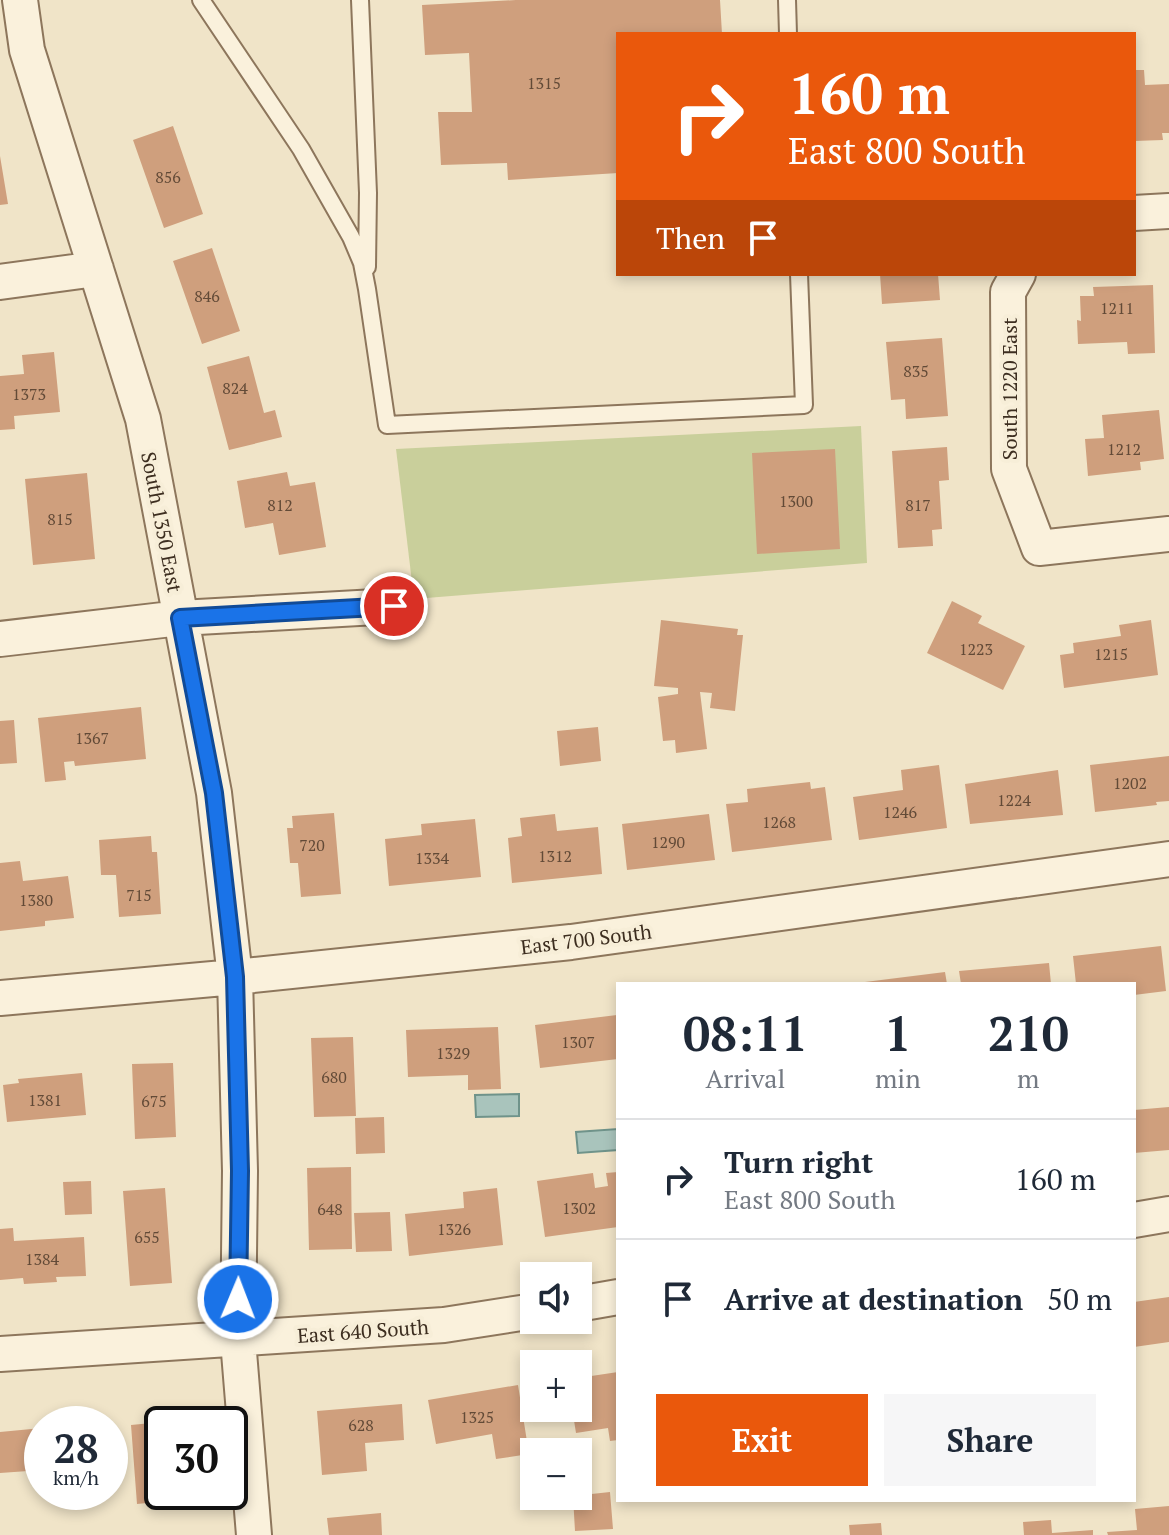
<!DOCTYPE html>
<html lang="en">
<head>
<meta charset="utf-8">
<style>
	body { margin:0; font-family:"PT Serif",serif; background:#f6f6f7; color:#1f2937; height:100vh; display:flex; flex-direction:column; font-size:30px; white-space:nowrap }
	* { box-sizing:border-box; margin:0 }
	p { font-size:26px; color:#747a83 }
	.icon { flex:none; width:44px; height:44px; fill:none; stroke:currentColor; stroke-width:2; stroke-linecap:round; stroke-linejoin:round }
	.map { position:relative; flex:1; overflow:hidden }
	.panel { position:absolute; left:616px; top:982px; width:520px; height:520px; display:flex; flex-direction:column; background:#fff; border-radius:0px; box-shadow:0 4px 12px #0003 }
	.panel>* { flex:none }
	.guide { position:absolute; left:616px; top:32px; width:520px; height:244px; border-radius:0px; box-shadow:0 4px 12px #0003; background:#ea580c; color:#fff; overflow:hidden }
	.controls { position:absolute; left:520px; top:1262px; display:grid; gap:16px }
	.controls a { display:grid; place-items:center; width:72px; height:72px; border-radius:0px; background:#fff; box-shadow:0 4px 12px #0003; font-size:40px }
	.speed { position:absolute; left:24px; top:1406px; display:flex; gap:16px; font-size:40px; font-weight:700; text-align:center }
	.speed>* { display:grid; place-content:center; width:104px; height:104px; border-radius:50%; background:#fff; box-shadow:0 4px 12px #0003; line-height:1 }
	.speed small { font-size:20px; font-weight:400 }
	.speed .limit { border:4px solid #111; border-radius:12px; background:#fff; color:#111 }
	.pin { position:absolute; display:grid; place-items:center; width:68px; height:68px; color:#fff; margin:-34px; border:4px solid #fff; border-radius:50%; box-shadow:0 2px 8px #0007 }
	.me { position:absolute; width:88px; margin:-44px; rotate:1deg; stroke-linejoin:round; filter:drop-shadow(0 0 6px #0008) }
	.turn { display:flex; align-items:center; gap:28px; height:168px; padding:0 40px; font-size:36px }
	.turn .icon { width:104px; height:104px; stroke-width:2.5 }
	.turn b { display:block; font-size:56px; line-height:68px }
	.then { display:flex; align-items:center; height:76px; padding:0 40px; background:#0003; gap:16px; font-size:30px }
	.eta { display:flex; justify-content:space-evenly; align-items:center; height:136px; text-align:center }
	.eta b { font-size:48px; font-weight:700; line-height:56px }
	.button { display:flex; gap:16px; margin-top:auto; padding:16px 40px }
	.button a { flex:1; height:92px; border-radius:0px; background:#ea580c; color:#fff; font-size:32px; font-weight:700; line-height:92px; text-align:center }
	.button a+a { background:#f6f6f7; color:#1f2937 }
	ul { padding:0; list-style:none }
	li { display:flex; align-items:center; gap:24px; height:120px; padding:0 40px; border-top:2px solid #e0e1e3 }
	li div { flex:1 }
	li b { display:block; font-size:30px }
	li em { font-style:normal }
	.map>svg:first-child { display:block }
	.green { fill:#c9cf9b }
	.water { fill:#a9c4bc; stroke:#6f938a; stroke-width:2 }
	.building { fill:#cf9f7d }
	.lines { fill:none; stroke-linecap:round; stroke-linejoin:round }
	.lane-casing { stroke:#8d765c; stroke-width:20 }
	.street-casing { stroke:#8d765c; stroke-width:38 }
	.lane { stroke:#faf1dc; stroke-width:16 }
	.street { stroke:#faf1dc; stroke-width:34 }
	.route-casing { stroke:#114b97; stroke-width:20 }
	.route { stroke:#1a73e8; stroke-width:14 }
	.labels { text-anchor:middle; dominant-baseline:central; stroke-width:8; stroke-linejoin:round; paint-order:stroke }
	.number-label { font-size:16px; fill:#624a37 }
	.street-label { font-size:20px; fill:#3d2e20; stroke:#f7eed8 }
</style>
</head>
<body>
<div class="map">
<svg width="1169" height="1535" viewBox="0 0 1169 1535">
	<rect width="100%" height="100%" fill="#f0e4c8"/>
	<path class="green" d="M861 426 867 563 414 599 396 449Z"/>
	<path class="water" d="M519 1094V1116L476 1117 475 1095Z
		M618 1129V1150L578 1153 576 1132Z"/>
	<path class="building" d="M516 0H720L722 34H618V173L508 180 507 163 441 165 438 112H472L469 53 425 55 422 5Z
		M1134 70H1144L1145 85 1169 84V133H1162L1163 140 1134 141Z
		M173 126 203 214 164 228 133 140Z
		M0 156 8 204 0 205Z
		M212 248 240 331 202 344 173 261Z
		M880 274H938L940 300 882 304Z
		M1153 285 1155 353 1128 354 1127 342 1078 344 1077 320 1081 321 1080 296H1094L1093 287Z
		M942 338 948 416 906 419 905 399 891 400 886 342Z
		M54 352 60 412 14 416 15 429 0 430V376L24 374 22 355Z
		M249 356 264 413 275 410 282 437 229 450 207 367Z
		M1159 410 1164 459 1140 462 1141 470 1088 476 1085 439 1104 438 1102 415Z
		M947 447 949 480 939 481 942 529 932 530 933 546 898 548 892 451Z
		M835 449 840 549 757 554 752 453Z
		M287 472 290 486 315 482 326 547 279 555 273 523 245 528 237 481Z
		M87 473 95 559 33 565 25 479Z
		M952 601 982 616 978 623 1025 646 1003 690 927 653Z
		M661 620 738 629 737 635H743L735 711 710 708 712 693 700 692 707 749 676 753 675 740 663 741 658 697 678 694V688L654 686Z
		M1151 620 1158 675 1064 688 1060 655 1074 653 1073 643 1121 636 1119 625Z
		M141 707 146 759 75 766 74 761 64 762 66 780 45 782 38 718Z
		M14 720 17 763 0 764V721Z
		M598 727 601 761 560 766 557 731Z
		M1169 756V801L1156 802 1157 805 1095 812 1090 765Z
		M939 765 947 828 859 840 853 797 903 790 901 770Z
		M1058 770 1063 815 970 824 965 784Z
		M810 782 811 789 825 787 832 840 732 852 726 804 748 802 747 789Z
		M334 813 341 894 301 897 298 863H290L287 828H293L292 816Z
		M555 814 557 831 598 827 602 874 512 883 508 838 522 836 520 818Z
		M709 814 715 860 627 870 622 824Z
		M475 819 481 877 389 886 385 839 422 835 421 824Z
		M151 836 152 852H157L161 914 119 917 116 875H101L99 840Z
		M20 861 23 881 68 876 74 918 45 921V926L0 931V863Z
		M1161 946 1166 991 1134 995V984H1076L1073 956Z
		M1049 963 1051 984H961L959 971Z
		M945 972 947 984H865V982Z
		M617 1015 618 1059 540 1068 535 1025Z
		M498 1027 501 1089 468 1090V1075L408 1077 406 1030Z
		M353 1037 356 1116 314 1117 311 1038Z
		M173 1063 176 1137 135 1139 132 1064Z
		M82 1073 86 1115 7 1122 3 1085 19 1083 18 1079Z
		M1169 1107V1150L1134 1153V1110Z
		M384 1117 385 1153 356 1154 355 1118Z
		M351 1167 352 1249 309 1250 307 1168Z
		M618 1172V1227L545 1237 537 1181 593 1173 595 1188 608 1186 606 1173Z
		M91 1181 92 1214 65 1215 63 1182Z
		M165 1188 172 1283 130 1286 123 1191Z
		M497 1188 503 1245 409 1256 405 1214 464 1208 463 1192Z
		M390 1212 392 1251 356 1252 354 1213Z
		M13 1228 14 1241 84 1237 86 1276 56 1277 57 1282 24 1284 23 1278 0 1280V1229Z
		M1169 1297V1342L1134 1347V1302Z
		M618 1372V1440L610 1441 608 1428 576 1433 572 1408H578V1378Z
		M518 1385 529 1454 496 1459 492 1434 436 1444 428 1400Z
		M402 1404 404 1440 365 1443 367 1471 322 1475 317 1411Z
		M162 1422V1492H176L177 1500 137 1504 131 1425Z
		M42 1428V1470L0 1473V1432Z
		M610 1492 613 1529 575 1531 573 1496Z
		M1169 1506V1535H1108L1107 1532 1137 1530 1135 1509Z
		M381 1513 382 1535H329L327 1518Z
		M1051 1520 1052 1533 1093 1530V1535H1024L1023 1522Z
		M881 1523 882 1535H850L849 1525Z"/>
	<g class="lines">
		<defs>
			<path id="lane" d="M201 0 301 149 351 237 362 263 367 289 387 425 804 405 799 274
				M360 0 368 193 367 267
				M787 0 788 34"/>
			<path id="street" d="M20 0 27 50 143 419 214 793 235 977 240 1171 238 1340 254 1535
				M1134 213 1169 211
				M1018 274 1008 292 1009 469 1039 548 1169 534
				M0 282 96 269
				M0 639 180 618 394 606
				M0 998 235 977 571 942 1169 859
				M1134 1220 1169 1214
				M578 1304 618 1297
				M0 1354 444 1325 534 1311"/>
		</defs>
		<use href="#lane" class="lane-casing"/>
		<use href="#street" class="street-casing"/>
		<use href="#lane" class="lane"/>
		<use href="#street" class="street"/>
	</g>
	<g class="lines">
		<defs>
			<path id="route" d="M238 1299 240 1171 235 977 214 793 180 618 394 606"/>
		</defs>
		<use href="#route" class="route-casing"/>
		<use href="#route" class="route"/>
	</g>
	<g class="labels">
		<g class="number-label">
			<text x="544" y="83">1315</text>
			<text x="168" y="177">856</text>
			<text x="207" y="296">846</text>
			<text x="1117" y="308">1211</text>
			<text x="916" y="371">835</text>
			<text x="235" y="388">824</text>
			<text x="29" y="394">1373</text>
			<text x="1124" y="449">1212</text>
			<text x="796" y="501">1300</text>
			<text x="280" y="505">812</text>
			<text x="918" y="505">817</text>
			<text x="60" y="519">815</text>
			<text x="976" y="649">1223</text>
			<text x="1111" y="654">1215</text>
			<text x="92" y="738">1367</text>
			<text x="1130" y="783">1202</text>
			<text x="1014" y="800">1224</text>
			<text x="900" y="812">1246</text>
			<text x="779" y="822">1268</text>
			<text x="668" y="842">1290</text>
			<text x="312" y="845">720</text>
			<text x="555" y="856">1312</text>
			<text x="432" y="858">1334</text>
			<text x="139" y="895">715</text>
			<text x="36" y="900">1380</text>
			<text x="578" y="1042">1307</text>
			<text x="453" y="1053">1329</text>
			<text x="334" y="1077">680</text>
			<text x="45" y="1100">1381</text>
			<text x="154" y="1101">675</text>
			<text x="579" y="1208">1302</text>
			<text x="330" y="1209">648</text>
			<text x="454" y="1229">1326</text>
			<text x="147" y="1237">655</text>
			<text x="42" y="1259">1384</text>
			<text x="477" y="1417">1325</text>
			<text x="361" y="1425">628</text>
		</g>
		<g class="street-label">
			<text transform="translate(1009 389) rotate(-90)">South 1220 East</text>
			<text transform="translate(162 522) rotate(79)">South 1350 East</text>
			<text transform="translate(586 939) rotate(-7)">East 700 South</text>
			<text transform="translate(363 1331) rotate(-4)">East 640 South</text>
		</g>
	</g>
</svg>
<div class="controls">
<a><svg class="icon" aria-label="sound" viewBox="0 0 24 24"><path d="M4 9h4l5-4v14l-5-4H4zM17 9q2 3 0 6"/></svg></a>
<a>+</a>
<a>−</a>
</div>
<div class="speed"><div>28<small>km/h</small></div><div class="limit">30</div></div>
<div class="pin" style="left:394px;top:606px;background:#d93025"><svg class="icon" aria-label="arrive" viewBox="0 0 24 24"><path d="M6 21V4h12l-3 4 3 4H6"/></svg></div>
<svg class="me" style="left:238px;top:1299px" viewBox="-20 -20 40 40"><circle r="17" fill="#1a73e8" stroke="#fff" stroke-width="3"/><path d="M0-11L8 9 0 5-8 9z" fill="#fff"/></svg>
<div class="guide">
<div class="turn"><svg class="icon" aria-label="right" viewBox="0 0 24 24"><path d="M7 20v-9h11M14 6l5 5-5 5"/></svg><div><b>160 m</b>East 800 South</div></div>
<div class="then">Then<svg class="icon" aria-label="arrive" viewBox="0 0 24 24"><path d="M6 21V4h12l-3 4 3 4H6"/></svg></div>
</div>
<section class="panel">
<div class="eta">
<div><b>08:11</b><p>Arrival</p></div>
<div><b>1</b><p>min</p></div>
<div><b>210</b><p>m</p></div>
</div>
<ul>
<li><svg class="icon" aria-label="right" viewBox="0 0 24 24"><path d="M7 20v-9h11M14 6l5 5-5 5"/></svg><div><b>Turn right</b><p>East 800 South</p></div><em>160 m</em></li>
<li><svg class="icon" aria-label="arrive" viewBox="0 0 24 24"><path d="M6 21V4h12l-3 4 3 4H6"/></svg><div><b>Arrive at destination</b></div><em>50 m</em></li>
</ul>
<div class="button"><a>Exit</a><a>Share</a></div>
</section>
</div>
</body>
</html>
